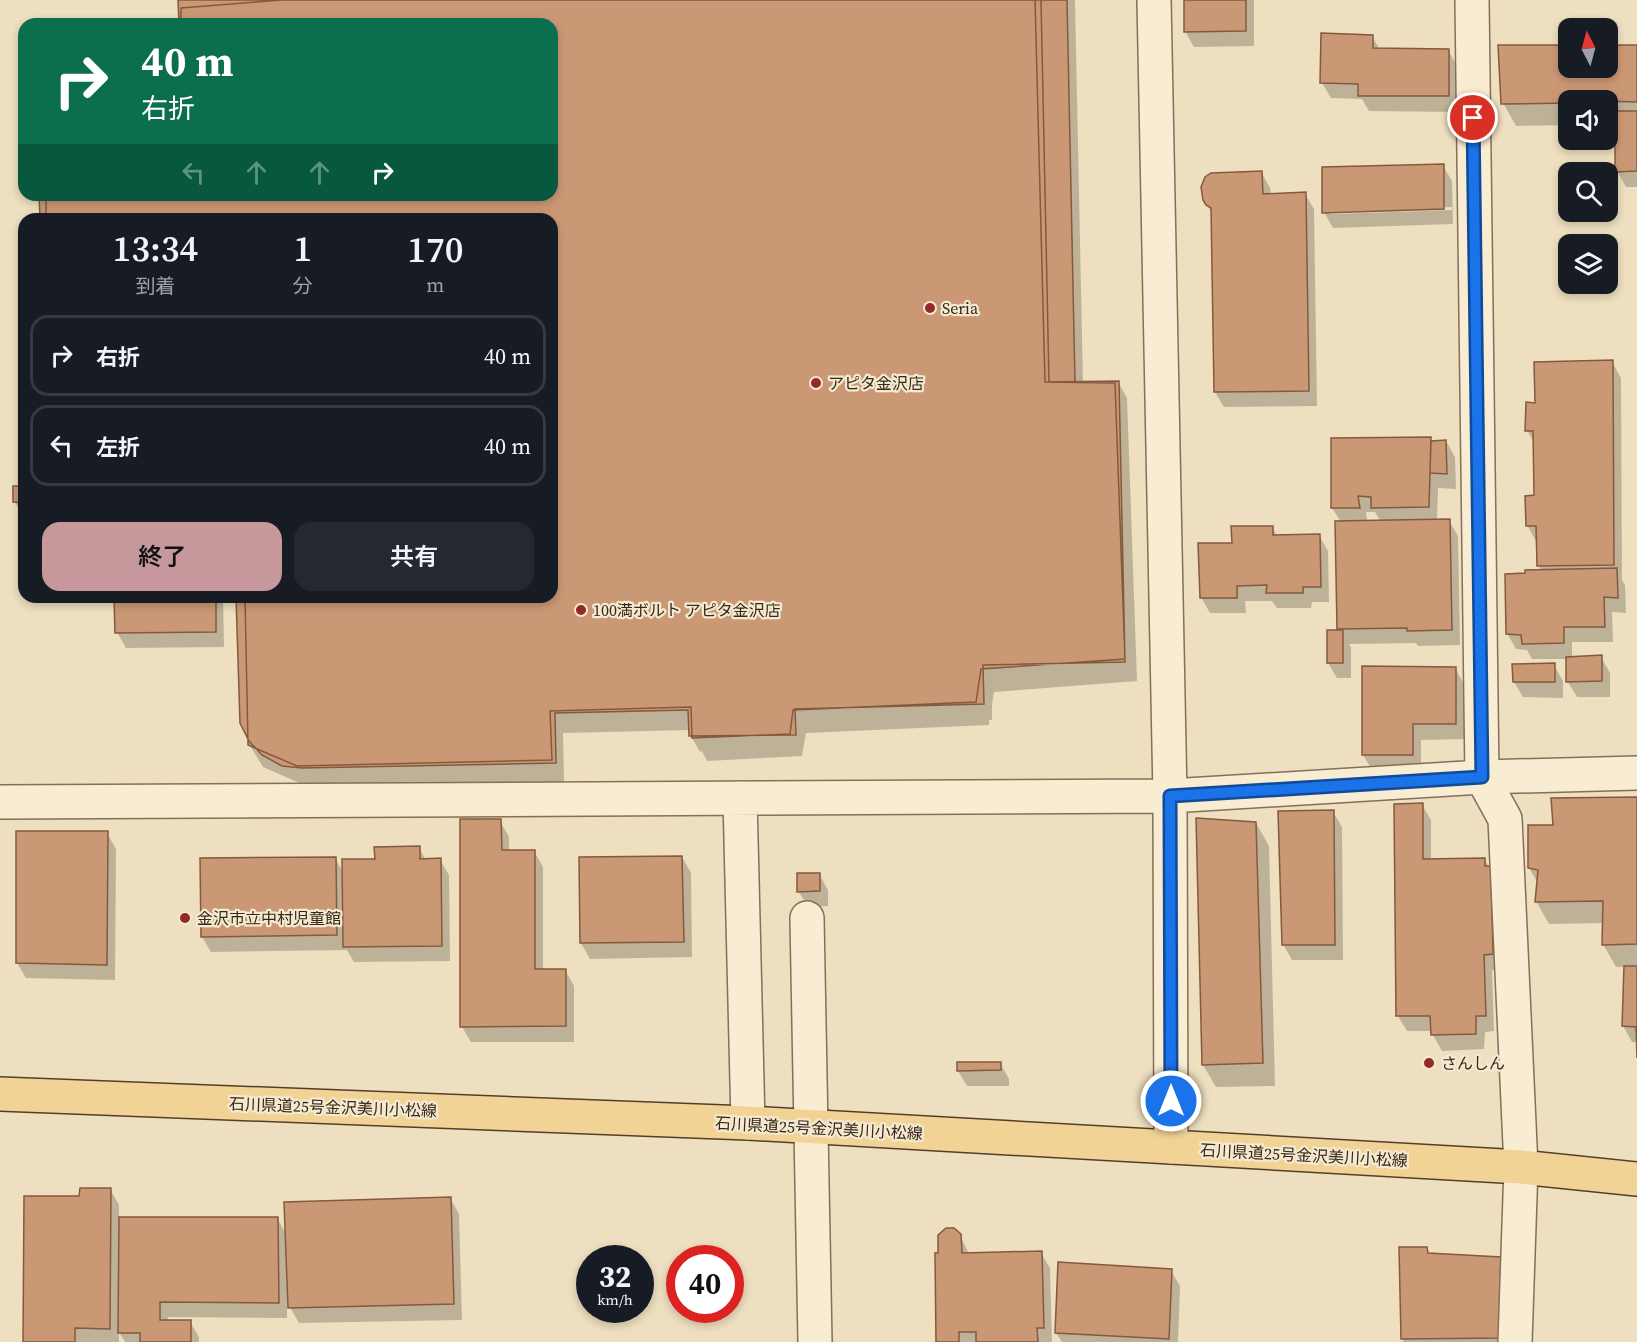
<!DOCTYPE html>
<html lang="ja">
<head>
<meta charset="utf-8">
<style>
	body { margin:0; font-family:"Source Serif 4","Noto Sans JP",serif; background:#242831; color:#f1f3f6; height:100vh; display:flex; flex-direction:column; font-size:22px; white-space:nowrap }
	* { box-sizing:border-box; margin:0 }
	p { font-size:20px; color:#9ea1a6 }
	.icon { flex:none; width:33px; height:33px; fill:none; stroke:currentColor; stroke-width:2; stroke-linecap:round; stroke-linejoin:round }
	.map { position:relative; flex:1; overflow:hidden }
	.panel { position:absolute; left:18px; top:213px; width:540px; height:390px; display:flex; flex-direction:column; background:#171b24; border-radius:18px; box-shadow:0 3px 9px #0003 }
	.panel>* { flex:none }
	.top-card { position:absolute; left:18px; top:18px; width:540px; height:183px; border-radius:18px; box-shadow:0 3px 9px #0003; background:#0b6e4f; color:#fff; overflow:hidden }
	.needle { width:39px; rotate:354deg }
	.buttons { position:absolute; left:1558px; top:18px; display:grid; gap:12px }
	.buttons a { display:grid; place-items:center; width:60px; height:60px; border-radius:12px; background:#171b24; box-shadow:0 3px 9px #0003; font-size:30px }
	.speed { position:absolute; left:576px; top:1245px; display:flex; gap:12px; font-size:30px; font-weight:700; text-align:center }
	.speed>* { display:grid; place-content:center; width:78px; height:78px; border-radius:50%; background:#171b24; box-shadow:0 3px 9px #0003; line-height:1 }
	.speed small { font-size:15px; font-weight:400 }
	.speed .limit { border:9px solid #d22; background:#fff; color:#111 }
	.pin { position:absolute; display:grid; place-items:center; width:51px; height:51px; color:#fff; margin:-26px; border:3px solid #fff; border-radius:50%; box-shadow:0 2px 6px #0007 }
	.me { position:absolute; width:66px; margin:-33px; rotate:0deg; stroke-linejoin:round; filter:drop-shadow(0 0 4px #0008) }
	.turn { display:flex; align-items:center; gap:21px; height:126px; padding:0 24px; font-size:27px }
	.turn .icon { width:78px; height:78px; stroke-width:2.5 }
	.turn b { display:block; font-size:42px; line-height:51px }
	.lanes { display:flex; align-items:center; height:57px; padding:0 24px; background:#0003; justify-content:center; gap:30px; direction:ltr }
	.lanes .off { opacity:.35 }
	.eta { display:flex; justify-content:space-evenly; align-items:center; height:102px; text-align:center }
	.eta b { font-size:36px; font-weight:600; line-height:42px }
	.cta { display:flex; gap:12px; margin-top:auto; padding:12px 24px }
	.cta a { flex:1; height:69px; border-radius:18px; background:#c7989b; color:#111; font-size:24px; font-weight:600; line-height:69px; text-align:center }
	.cta a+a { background:#242831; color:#f1f3f6 }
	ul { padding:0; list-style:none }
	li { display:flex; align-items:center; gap:18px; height:81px; margin:0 12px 9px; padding:0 12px; border:3px solid #363941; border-radius:18px }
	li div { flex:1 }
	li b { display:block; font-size:22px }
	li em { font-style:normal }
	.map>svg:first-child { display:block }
	.shadow { fill:#0003; fill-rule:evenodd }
	.building { fill:#cb9875; stroke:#84593e; stroke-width:1.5 }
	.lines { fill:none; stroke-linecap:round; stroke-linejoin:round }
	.minor-casing { stroke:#856f58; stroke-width:36 }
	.major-casing { stroke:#533e2c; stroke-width:36 }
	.minor { stroke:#f8ecd2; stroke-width:33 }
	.major { stroke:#f1d396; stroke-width:33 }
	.route-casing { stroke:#114b97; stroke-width:15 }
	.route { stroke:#1a73e8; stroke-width:10 }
	.poi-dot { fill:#94282b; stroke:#f5e9cf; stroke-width:2 }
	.labels { text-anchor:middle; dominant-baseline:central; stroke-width:4.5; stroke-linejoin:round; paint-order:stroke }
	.poi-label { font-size:16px; fill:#35281c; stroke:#f5e9cf; text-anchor:start }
	.street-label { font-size:16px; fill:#35281c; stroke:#f5e9cf }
</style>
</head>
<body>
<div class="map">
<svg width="1637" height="1342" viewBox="0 0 1637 1342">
	<rect width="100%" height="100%" fill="#eddfbf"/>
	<path class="shadow" d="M180 0H1075L1083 384 1118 382 1127 398 1137 681 994 692 992 704V720H989V725L806 733 802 756 707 761 702 751 700 752 691 736 690 730 563 733 564 783 311 788 263 767 249 744 238 597H552V219H41V195H552V24H182Z
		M1185 0H1254V46L1194 47 1185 31Z
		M1372 36 1380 50H1448L1457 66V112L1369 111 1362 99 1331 98 1322 83Z
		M1569 47V68H1608V47H1637V187H1626L1617 171V125H1608V100H1569V125L1516 126 1503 103Z
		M1443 166 1452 181 1453 224 1333 228 1324 212ZM1452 207V210L1330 214V211Z
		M1261 172 1270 188 1271 195 1305 194 1314 209 1317 406 1224 407 1215 392 1213 215 1205 201Z
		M1612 362 1621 378 1622 580 1625 585 1626 613 1612 612 1613 642H1572V658L1601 657 1610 673V697H1577L1568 682 1567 659H1532L1527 650 1516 649 1507 633 1542 571 1539 566 1538 541H1536L1527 525 1535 496V444L1527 430 1536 404Z
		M1430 439 1432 442 1446 441 1455 457 1456 489 1438 488 1437 521H1449L1458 536 1460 645 1418 646 1416 643 1349 644 1351 647V678H1337L1328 663 1340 632 1338 628 1341 522 1332 508ZM1366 512H1375L1381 522H1367Z
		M24 487V518L15 502Z
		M1272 527 1277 536 1319 535 1328 551 1329 602H1312L1311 608H1277L1272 601H1245L1246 613H1210L1201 597 1233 545Z
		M116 597H223L224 647 126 648 117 632Z
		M1554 665 1563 681V698L1523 697 1514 682Z
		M1455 668 1464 684 1465 739 1421 740V770H1372L1363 755Z
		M1637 798V1042H1632L1623 1026 1626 967H1616L1603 944 1604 923 1549 924 1536 901 1538 883 1529 868 1554 826Z
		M1422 805 1431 820V860L1484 859 1499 883 1501 970H1492L1494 1031 1485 1032 1484 1049 1442 1051 1433 1035 1432 1031H1407L1398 1016Z
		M1333 812 1342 827 1343 960H1292L1283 944Z
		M500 821 509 837V852L534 851 543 867V970H565L574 986V1042H471L462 1027Z
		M1256 823 1269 846 1275 1086 1216 1087 1203 1065Z
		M107 833 116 849 115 980 26 978 17 963Z
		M419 848 426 860H440L449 875 450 961 354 962 347 950 211 952 202 937 335 858 343 872Z
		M682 857 691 873 692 957 590 959 581 943V859Z
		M819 874 828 890V906L808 907 799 892Z
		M1000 1063 1009 1079V1086H967L958 1071Z
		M110 1189 119 1205V1218H277L287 1236 450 1198 459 1214 462 1320 299 1323 287 1302V1318L168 1317V1322H190L199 1337V1342H125L119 1332V1342H25L81 1197Z
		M960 1235 969 1254 1041 1253 1050 1268 1052 1342H938L940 1254Z
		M1401 1249H1426L1429 1254 1500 1258 1509 1274 1510 1342H1404L1402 1339Z
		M1171 1271 1180 1286 1178 1342H1062L1056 1333Z"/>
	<path class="building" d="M178 0H1041L1049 382 1119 381 1125 662 983 665 984 704 795 709 796 735 689 736 688 710 555 713 556 763 302 768 282 766 262 755 249 741 240 723 236 597H552V219H40L39 195H552V24H179Z
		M281 0H1035L1045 382 1115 383 1125 659 981 669 976 702 793 710 790 734 692 738 691 707 550 711 552 760 297 766 248 745 245 597H552V219H46V195H552V24H181V8Z
		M1041 0H1067L1075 382H1049Z
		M1184 0H1246V31L1184 32Z
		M1321 33 1373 35V48L1449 49V96H1358V84L1320 83Z
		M1498 45H1569V68H1608V45H1637V102L1569 100V103L1501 104Z
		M1615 111H1637V171L1615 172Z
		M1444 164V209L1322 213V167Z
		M1262 171 1263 194 1306 192 1309 391 1214 392 1211 208 1206 205 1203 200 1201 187 1205 177 1211 173Z
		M1613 360 1614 565 1537 566 1536 526H1526L1525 496 1534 495 1533 431H1525L1526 402 1535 403 1534 362Z
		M1431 437 1429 507 1371 508V497L1358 496 1360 508H1331V438Z
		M1446 440 1447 474 1430 473 1431 441Z
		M13 486H24V503L13 502Z
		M1450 519 1452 630 1407 631V628L1337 629 1335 521Z
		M1231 526H1273V535L1320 534 1321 587H1303V593H1266L1267 585 1237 586V598H1200L1198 543H1232Z
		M1617 568 1618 598 1604 597 1605 627H1564V643L1522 644 1521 635 1506 634 1505 574 1525 573V570Z
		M114 597H216V632L115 633Z
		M1327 630H1343V663H1327Z
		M1602 655V681L1566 682V657Z
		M1555 663V682H1513L1512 664Z
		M1362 666 1456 667V724H1413V755H1362Z
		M1637 797V944L1602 945 1603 901 1535 902 1538 870 1528 868V825H1553L1551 798Z
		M1423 803V859L1485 858V866H1491L1493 954 1484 955 1486 1016H1476V1034L1431 1035 1430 1016H1396L1394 804Z
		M1334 810 1335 945H1282L1278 811Z
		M1196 818 1256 822 1263 1063 1202 1065Z
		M460 819H501L502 850H535V969H566V1026L460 1027Z
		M16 831H108L107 965 16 963Z
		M420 846V859L441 858 442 946 343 947 342 859H375L374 847Z
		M682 856 684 942 580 943 579 857Z
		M336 857 337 935 201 937 200 858Z
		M336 857 337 935 201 937 200 858Z
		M797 873H820V891L797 892Z
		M1624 966H1637V1058L1636 1027 1622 1026Z
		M957 1062H1001V1070L957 1071Z
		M80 1188H111L110 1329 75 1328V1342H23L24 1196H79Z
		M451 1197 454 1304 288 1308 284 1202Z
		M119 1217H278L279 1303 160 1302V1320H191V1342H140V1333H118Z
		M946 1228H954L961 1234 962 1253 1042 1251 1044 1328H1037L1038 1342H976V1332H959V1342H936L935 1253H938V1235Z
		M1399 1247H1427L1428 1253 1501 1257 1503 1338 1401 1339Z
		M1058 1262 1172 1269 1169 1339 1055 1333Z"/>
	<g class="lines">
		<defs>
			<path id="minor" d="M1154 0 1170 796 1171 1147
				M1472 0 1482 777 1505 819 1521 1167 1515 1342
				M740 798 748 1123
				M0 802 1170 796 1482 777 1637 773
				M807 918 815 1342"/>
			<path id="major" d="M0 1094 748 1123 1521 1167 1637 1179"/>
		</defs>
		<use href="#minor" class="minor-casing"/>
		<use href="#major" class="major-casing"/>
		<use href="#minor" class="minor"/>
		<use href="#major" class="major"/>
	</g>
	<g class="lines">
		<defs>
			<path id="route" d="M1171 1101 1170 796 1482 777 1473 118"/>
		</defs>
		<use href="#route" class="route-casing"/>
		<use href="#route" class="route"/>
	</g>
	<g class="poi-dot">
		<circle cx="930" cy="308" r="6"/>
		<circle cx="816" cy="383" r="6"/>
		<circle cx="581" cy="610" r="6"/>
		<circle cx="185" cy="918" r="6"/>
		<circle cx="1429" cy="1063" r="6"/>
	</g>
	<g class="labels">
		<g class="poi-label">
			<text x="942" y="308">Seria</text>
			<text x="828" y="383">アピタ金沢店</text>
			<text x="593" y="610">100満ボルト アピタ金沢店</text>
			<text x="197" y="918">金沢市立中村児童館</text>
			<text x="1441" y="1063">さんしん</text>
		</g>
		<g class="street-label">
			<text transform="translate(333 1107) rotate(2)">石川県道25号金沢美川小松線</text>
			<text transform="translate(819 1128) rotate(3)">石川県道25号金沢美川小松線</text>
			<text transform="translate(1304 1155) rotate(3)">石川県道25号金沢美川小松線</text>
		</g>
	</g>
</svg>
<div class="buttons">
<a><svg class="needle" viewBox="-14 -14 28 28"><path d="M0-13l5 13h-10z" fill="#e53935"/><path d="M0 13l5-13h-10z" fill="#9ea1a6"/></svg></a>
<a><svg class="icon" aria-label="sound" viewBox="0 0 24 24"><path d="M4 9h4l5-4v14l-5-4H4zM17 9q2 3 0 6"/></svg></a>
<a><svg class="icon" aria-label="search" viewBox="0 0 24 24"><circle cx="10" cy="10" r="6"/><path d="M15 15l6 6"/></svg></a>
<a><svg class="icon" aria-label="layers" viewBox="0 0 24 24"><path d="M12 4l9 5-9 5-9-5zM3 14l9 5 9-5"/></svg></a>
</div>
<div class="speed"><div>32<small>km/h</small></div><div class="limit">40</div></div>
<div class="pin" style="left:1473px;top:118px;background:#d93025"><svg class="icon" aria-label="arrive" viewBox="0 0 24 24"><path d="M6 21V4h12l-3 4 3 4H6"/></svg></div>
<svg class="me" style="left:1171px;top:1101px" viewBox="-20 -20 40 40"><circle r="17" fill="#1a73e8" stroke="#fff" stroke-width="3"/><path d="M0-11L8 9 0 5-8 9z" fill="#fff"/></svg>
<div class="top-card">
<div class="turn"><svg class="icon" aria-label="right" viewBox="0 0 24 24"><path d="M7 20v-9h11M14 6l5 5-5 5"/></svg><div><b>40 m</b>右折</div></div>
<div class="lanes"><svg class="icon off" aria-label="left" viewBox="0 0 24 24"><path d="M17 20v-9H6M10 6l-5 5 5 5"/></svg><svg class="icon off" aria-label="ahead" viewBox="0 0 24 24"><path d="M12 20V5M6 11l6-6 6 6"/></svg><svg class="icon off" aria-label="ahead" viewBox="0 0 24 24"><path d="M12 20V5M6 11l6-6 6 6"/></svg><svg class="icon" aria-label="right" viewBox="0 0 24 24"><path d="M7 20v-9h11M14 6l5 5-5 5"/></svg></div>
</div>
<section class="panel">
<div class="eta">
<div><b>13:34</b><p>到着</p></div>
<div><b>1</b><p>分</p></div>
<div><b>170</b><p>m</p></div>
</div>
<ul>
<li><svg class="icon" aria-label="right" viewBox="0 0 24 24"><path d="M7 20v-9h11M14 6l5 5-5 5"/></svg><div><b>右折</b></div><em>40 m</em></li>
<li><svg class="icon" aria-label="left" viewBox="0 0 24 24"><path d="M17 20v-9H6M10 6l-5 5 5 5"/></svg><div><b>左折</b></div><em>40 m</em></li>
</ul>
<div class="cta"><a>終了</a><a>共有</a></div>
</section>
</div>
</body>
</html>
